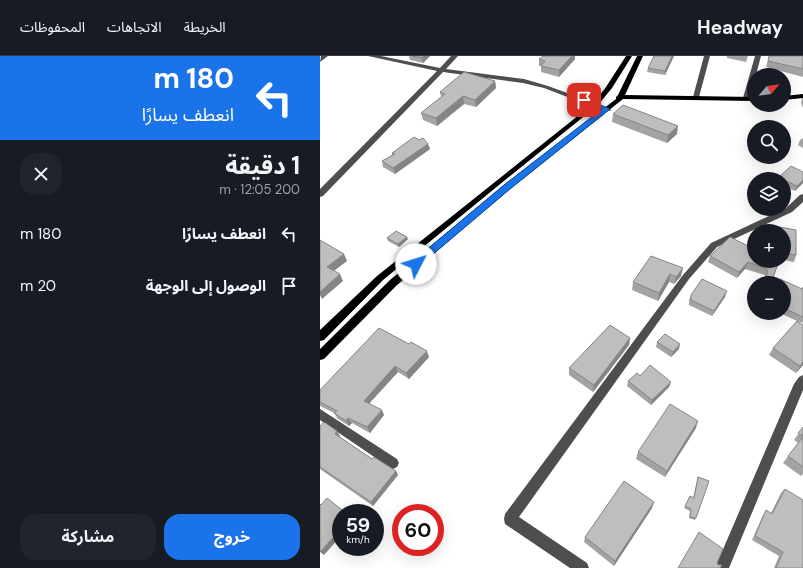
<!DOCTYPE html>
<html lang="ar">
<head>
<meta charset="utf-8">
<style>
	body { margin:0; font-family:"DM Sans","Noto Sans Arabic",sans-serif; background:#20242c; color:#f1f3f6; direction:rtl; height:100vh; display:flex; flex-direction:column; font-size:15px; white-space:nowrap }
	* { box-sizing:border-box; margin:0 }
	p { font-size:13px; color:#9ea1a6 }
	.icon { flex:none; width:22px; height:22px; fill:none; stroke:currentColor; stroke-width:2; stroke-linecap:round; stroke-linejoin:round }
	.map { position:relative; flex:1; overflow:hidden; direction:ltr }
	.panel { display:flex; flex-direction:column; background:#171b24; width:320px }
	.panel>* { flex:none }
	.top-card { background:#1a73e8; color:#fff; overflow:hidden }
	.needle { width:26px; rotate:62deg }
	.buttons { position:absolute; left:427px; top:12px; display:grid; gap:8px }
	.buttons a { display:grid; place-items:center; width:44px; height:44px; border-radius:50%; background:#171b24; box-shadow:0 4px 16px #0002; font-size:20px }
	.speed { position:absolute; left:12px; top:448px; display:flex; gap:8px; font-size:20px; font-weight:700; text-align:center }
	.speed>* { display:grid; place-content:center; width:52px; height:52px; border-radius:50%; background:#171b24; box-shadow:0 4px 16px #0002; line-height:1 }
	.speed small { font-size:10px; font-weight:400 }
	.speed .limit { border:6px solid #d22; background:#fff; color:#111 }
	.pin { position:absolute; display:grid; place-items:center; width:34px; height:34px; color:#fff; margin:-17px; border-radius:8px; box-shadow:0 2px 6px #0006 }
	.me { position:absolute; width:44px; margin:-22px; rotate:50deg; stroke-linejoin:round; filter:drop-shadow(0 0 3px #0008) }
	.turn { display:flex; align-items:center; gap:14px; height:84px; padding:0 20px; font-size:18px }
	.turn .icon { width:52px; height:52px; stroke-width:2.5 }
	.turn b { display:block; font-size:28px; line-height:34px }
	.round { display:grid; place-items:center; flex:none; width:42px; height:42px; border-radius:16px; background:#20242c }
	.headline { display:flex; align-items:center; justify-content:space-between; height:68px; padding:0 20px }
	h1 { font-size:24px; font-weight:700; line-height:30px }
	.button { display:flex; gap:8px; margin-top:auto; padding:8px 20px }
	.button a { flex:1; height:46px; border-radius:16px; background:#1a73e8; color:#fff; font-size:16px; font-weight:700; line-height:46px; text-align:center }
	.button a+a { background:#20242c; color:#f1f3f6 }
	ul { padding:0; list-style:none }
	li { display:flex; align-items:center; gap:12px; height:52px; padding:0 20px }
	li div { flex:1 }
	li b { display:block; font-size:15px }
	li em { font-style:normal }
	header { display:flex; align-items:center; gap:24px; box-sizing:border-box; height:56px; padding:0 20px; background:#171b24; border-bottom:1px solid #363941 }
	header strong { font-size:19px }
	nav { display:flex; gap:22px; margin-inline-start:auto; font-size:14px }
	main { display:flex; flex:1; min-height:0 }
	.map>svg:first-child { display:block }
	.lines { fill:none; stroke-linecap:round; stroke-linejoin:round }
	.minor { fill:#4e4e4e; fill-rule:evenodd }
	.major { fill:#000; fill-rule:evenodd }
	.wall { fill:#a3a3a3 }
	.shaded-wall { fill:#858585 }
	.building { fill:#bebebe; stroke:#858585 }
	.route { fill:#1a73e8; stroke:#114b97 }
</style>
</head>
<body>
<header>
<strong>Headway</strong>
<nav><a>الخريطة</a><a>الاتجاهات</a><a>المحفوظات</a></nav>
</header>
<main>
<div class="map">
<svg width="483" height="512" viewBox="0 0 483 512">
	<rect width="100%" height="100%" fill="#fff"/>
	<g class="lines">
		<path class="minor" d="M1 0H8L0 6Z
			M48 0H61L120 12 131 0H138L126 13 204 23 228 30 291 53 290 55H284L224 32 203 27 123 16 3 140 0 141V133L117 15Z
			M384 0H390L379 41 376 43 373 41Z
			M435 0H441L436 19H434V26L429 42 426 44 423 42Z
			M483 138V146L472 156 397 191 369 223 199 461 267 507 269 512H250L185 468 184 463 185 458 363 219 391 187 466 152 480 139Z
			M483 319V334L409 512H395L474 328 479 321Z
			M0 353 77 403 79 407 77 411 73 413 69 411 0 364Z"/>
		<path class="major" d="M306 0H312L292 32 278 49 179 129 63 224 4 284 0 285V274L57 220 274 47 286 31Z
			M317 0H323L305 39 434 41V45L303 43 190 133 76 230 4 303 0 304V293L70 224 184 129 296 43V41L298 39Z
			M483 38V42L464 44V40Z"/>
	</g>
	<path class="wall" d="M89 0H110L103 7 90 4Z
		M354 0 345 19 327 16 328 12Z
		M407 0H428L426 6 407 2Z
		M449 0H483V21L446 11Z
		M219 3H255L239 21 221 16V10H219Z
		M175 25 176 32 156 51 144 48 117 70 103 64 101 57 121 41 120 36Z
		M482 42H483V52L481 47Z
		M293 58 357 78 347 87 292 66Z
		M483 82V92L478 89 480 84Z
		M108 88 110 93 75 118 63 111 62 105 72 99V97Z
		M483 116V127L475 135 464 130V123H458L459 121Z
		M449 169 476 174V199L474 206 464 204V175H447Z
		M67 182 88 183 79 191 68 185Z
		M331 200 361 220 354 228 349 226 338 245 312 234 313 226Z
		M390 200 434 205H459L451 227H444L445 219 425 213 417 222 388 206Z
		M464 227 482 233 483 231V267L477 265 460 257H464Z
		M371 239 405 241 392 260 369 249V244Z
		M483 269V309L476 317 449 299 453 292Z
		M310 282 309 289 273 336 249 319V312Z
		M337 286 359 293 351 301 336 291Z
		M89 288 109 301 89 323 78 316 49 347 64 359 50 377 32 367 29 370 18 363 14 357 0 350V334Z
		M308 325 351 326 349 331 331 349 307 330Z
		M0 370 17 375 20 380V381L52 403 76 415 78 419 53 450 0 413Z
		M483 371V418L481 420 463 407 478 387 474 384Z
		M376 372 345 421 316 403 318 396Z
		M378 421 376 462 375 464 369 462 370 455 364 452 370 440 373 442Z
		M465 433 483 512H454L459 500 432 484 443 459 446 454 451 457 461 437Z
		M332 452 294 510 264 486 265 481Z"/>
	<path class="shaded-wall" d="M104 0H110L103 7 102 2Z
		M252 0H255V3L239 21V14Z
		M352 0H354L345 19V15Z
		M175 25 176 32 156 51 155 44Z
		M143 40 144 48 117 70 116 62Z
		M358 70 357 78 347 87 348 79Z
		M108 88 110 93 75 118 73 112Z
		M483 124V127L475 135 477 130Z
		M87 181 88 183 79 191 78 188Z
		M24 198 27 205 10 218 7 211Z
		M428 206 425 213 417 222 419 216Z
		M363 212 361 220 354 228 356 221Z
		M20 218 23 225 2 243 0 239V236Z
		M350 218 349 226 338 245 339 237Z
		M407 235 405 241 392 260 394 255Z
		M310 282 309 289 273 336 274 329Z
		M360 288 359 293 351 301 353 296Z
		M107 295 109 301 89 323 86 317Z
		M483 306V309L476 317 480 310Z
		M75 310 78 316 47 350 44 345Z
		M351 326 349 331 331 349 332 344Z
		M62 354 64 359 50 377 47 371Z
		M28 362 32 367 29 370 26 365Z
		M378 365 376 372 345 421 347 415Z
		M17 375 20 380 18 382 15 378Z
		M76 415 78 419 53 450 51 446Z
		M334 446 332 452 294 510 295 505Z
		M21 473V480L4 499 0 496Z"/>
	<path class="building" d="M93 0H104L102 2Z
		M223 0H252L239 14 221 10 225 5 219 3Z
		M334 0H352L345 15 328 12Z
		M449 0H483V13L448 5Z
		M144 16 175 25 155 44 143 40 116 62 101 57 125 38 120 36Z
		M303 49 358 70 348 79 293 58Z
		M94 81 99 84 103 82 108 88 73 112 62 105 75 98 72 97Z
		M471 110 483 116V124L477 130 464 124V123H462L459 121Z
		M449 169 476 174V199L464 197V175H449Z
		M76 175 87 181 78 188 67 182Z
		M410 181 434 193V205H459L451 227H447V213L428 206 419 216 390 200Z
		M0 184 24 198 7 211 20 218 0 236Z
		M331 200 363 212 356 221 350 218 339 237 313 226Z
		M382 223 407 235 394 255 371 244V239Z
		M460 223 482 233 483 231V261L464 252V227H457Z
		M477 265 483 269V306L480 310 453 292Z
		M290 269 310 282 274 329 249 312Z
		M59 272 89 288 91 286 107 295 86 317 75 310 44 345 62 354 47 371 28 362 26 365 14 357 17 355 0 346V334Z
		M345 278 360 288 353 296 337 286Z
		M330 309 351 326 332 344 308 325 317 317 320 320Z
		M350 348 378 365 347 415 318 396Z
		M4 366 17 375 15 378 52 403 54 401 76 415 51 446 0 411V370Z
		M483 371V380L478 377Z
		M483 381V411L468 400Z
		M378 421 389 425 376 462 370 461 371 453 365 450 370 440 374 442Z
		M304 425 334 446 295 505 265 481Z
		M465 433 483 444V512H456L463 496 435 480 446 454 452 458Z
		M7 442 26 457H21V473L0 496V448L1 449Z
		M379 476 403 493 397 507 398 509H402L400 512H358Z"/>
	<path class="route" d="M262 43H266L290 53 190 133 99 210H93L92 208 93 205 184 129 282 53 262 45Z"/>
</svg>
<div class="buttons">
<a><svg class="needle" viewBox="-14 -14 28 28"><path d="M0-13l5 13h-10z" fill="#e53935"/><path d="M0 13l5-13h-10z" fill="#9ea1a6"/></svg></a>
<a><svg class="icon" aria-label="search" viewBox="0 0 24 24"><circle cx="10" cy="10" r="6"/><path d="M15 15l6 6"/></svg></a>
<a><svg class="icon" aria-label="layers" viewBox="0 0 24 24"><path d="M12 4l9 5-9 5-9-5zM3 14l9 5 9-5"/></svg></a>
<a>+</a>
<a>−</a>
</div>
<div class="speed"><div>59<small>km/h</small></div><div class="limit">60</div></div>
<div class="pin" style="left:264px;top:44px;background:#d93025"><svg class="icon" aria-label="arrive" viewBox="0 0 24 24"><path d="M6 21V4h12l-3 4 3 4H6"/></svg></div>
<svg class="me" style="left:96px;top:208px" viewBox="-20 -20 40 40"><circle r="19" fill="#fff"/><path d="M0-13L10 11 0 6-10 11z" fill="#1a73e8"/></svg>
</div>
<section class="panel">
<div class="top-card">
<div class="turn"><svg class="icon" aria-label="left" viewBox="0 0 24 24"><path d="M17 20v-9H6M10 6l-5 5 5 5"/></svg><div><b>180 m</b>انعطف يسارًا</div></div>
</div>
<div class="headline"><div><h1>1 دقيقة</h1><p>200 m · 12:05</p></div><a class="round"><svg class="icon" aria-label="close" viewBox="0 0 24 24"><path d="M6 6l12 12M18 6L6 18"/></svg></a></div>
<ul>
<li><svg class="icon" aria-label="left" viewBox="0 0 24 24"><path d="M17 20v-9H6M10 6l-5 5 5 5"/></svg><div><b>انعطف يسارًا</b></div><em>180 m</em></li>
<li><svg class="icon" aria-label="arrive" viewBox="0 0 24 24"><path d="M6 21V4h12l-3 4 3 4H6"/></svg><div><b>الوصول إلى الوجهة</b></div><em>20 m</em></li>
</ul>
<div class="button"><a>خروج</a><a>مشاركة</a></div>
</section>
</main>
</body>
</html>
